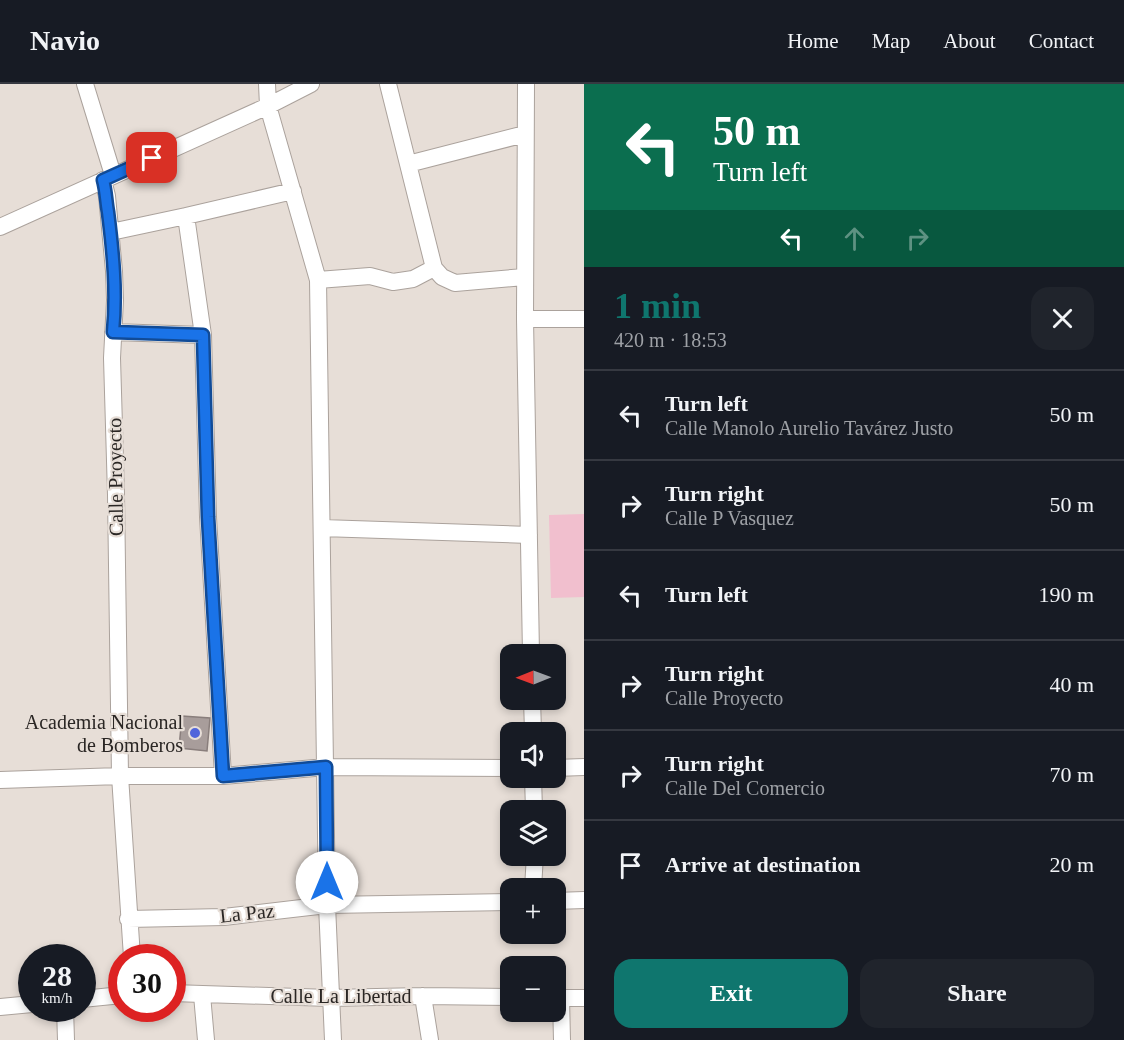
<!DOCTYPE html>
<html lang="en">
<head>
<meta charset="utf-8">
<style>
	body { margin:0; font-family:Georgia,serif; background:#20242c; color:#f1f3f6; height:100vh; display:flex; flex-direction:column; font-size:22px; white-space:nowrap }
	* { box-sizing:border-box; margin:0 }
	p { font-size:20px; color:#9ea1a6 }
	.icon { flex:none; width:33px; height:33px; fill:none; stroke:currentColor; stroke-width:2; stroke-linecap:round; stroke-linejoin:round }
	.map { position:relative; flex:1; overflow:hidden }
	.details { display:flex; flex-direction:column; background:#171b24; width:540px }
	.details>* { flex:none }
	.banner { background:#0b6e4f; color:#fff; overflow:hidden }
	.needle { width:39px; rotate:269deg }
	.fabs { position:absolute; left:500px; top:560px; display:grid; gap:12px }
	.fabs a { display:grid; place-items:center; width:66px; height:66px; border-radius:12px; background:#171b24; box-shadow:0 3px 9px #0003; font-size:30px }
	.speed { position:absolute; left:18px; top:860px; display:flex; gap:12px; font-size:30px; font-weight:700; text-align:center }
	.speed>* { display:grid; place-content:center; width:78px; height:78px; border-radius:50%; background:#171b24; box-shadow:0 3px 9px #0003; line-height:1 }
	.speed small { font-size:15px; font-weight:400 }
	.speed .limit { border:9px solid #d22; background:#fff; color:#111 }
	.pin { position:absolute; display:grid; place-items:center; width:51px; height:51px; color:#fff; margin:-26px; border-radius:12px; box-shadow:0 3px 9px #0006 }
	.me { position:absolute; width:66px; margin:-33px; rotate:0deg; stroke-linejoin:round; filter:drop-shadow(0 0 4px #0008) }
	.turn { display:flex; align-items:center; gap:21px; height:126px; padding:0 30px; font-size:27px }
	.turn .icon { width:78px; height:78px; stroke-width:2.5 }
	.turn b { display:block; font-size:42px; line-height:51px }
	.lanes { display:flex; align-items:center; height:57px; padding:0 30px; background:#0003; justify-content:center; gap:30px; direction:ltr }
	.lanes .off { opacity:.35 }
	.round { display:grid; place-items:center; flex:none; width:63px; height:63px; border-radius:18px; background:#20242c }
	.headline { display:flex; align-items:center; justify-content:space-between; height:102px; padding:0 30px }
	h1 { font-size:36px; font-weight:700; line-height:45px; color:#0f766e }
	.primary-button { display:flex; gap:12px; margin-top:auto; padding:12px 30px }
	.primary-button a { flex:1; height:69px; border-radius:18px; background:#0f766e; color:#fff; font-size:24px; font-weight:700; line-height:69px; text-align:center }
	.primary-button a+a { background:#20242c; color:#f1f3f6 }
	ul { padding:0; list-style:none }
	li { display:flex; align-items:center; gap:18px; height:90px; padding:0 30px; border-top:2px solid #363941 }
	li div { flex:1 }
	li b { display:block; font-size:22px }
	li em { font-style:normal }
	header { display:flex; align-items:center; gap:36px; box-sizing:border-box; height:84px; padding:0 30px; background:#171b24; border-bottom:2px solid #363941 }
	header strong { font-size:28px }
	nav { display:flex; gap:33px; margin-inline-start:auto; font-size:21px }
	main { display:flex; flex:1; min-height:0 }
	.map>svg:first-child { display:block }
	.green { fill:#f1bfce }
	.building { fill:#a89d9b; stroke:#897e7c; stroke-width:1.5 }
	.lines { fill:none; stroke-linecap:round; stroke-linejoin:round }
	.minor-casing { stroke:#aba29c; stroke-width:18 }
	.minor { stroke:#fff; stroke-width:16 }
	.route-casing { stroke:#114b97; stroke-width:15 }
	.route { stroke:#1a73e8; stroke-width:10 }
	.poi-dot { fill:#5165db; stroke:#e7ded7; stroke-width:2 }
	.labels { text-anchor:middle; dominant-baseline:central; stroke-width:4.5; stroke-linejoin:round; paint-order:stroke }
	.street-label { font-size:20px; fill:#2a2624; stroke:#e7ded7 }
	.poi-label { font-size:20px; fill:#2a2624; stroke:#e7ded7; text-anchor:end }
</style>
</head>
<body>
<header>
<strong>Navio</strong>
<nav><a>Home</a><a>Map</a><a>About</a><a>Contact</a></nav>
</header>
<main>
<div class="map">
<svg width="584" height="956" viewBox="0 0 584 956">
	<rect width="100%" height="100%" fill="#e7ded7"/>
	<path class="green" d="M584 430V513L551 514 549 431Z"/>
	<path class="building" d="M182 632 210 634 207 667 179 664Z"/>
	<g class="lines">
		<defs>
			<path id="minor" d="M85 0 113 91
				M267 0 268 22 318 196 327 821 333 956
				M388 0 434 184 442 193 455 199 524 193
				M526 0 525 235 531 570
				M408 80 525 50
				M103 96 107 112 114 187 115 216 112 274 116 411 120 692 132 873
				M0 143 268 22 311 0
				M111 148 186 132
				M318 196 370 192 393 198 413 195 434 184
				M525 235H584
				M113 248 203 251
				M322 444 529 451
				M532 615 533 648
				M555 684 584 683
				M223 692 208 433 203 251 186 132 293 107
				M533 693 534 726
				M0 696 120 692H223L326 683 510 684
				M533 804 535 771
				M555 817 584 816
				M128 835 224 833 327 821 510 818
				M172 909 330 914 423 912 510 913
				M202 911 206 956
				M423 912 430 956
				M555 914H584
				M561 914 562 956
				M82 915 122 911
				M0 923 32 920
				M65 924 66 956"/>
		</defs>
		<use href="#minor" class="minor-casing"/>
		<use href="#minor" class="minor"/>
	</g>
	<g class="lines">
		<defs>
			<path id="route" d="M152 74 103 96C106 107 106 117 108 128 113 168 117 208 113 248L203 251 208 433 223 692 326 683 327 798"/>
		</defs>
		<use href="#route" class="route-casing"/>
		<use href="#route" class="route"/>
	</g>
	<circle class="poi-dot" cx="195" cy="649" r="6"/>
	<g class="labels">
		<g class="street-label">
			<text transform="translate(115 393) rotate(-91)">Calle Proyecto</text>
			<text transform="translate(247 829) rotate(-6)">La Paz</text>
			<text x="341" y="912">Calle La Libertad</text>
		</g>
		<g class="poi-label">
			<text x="183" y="638">Academia Nacional<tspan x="183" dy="23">de Bomberos</tspan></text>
		</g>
	</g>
</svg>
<div class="fabs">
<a><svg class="needle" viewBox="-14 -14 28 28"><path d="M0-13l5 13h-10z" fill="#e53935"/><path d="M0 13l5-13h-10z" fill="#9ea1a6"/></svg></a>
<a><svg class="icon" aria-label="sound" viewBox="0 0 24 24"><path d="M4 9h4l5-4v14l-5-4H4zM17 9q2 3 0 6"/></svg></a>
<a><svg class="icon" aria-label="layers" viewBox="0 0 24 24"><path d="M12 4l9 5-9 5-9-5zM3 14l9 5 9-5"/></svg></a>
<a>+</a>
<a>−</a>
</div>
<div class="speed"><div>28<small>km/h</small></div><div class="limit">30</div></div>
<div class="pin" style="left:152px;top:74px;background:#d93025"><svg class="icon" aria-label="arrive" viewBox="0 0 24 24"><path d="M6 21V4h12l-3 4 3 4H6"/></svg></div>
<svg class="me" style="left:327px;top:798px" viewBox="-20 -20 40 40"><circle r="19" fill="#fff"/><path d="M0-13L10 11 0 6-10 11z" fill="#1a73e8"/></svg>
</div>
<section class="details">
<div class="banner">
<div class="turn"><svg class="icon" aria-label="left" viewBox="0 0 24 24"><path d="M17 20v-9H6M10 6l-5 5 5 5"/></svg><div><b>50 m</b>Turn left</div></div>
<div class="lanes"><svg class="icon" aria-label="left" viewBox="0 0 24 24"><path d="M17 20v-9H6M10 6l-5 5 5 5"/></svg><svg class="icon off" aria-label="ahead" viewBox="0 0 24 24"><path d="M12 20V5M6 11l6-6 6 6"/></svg><svg class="icon off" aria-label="right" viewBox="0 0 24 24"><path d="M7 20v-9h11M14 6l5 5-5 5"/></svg></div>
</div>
<div class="headline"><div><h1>1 min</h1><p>420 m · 18:53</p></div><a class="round"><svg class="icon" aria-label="close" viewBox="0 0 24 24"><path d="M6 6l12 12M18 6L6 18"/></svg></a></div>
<ul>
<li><svg class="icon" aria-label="left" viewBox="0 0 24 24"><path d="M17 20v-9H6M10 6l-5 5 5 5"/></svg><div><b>Turn left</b><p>Calle Manolo Aurelio Tavárez Justo</p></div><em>50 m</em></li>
<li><svg class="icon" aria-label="right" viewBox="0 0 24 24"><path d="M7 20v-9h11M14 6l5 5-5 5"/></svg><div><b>Turn right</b><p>Calle P Vasquez</p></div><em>50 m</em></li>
<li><svg class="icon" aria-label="left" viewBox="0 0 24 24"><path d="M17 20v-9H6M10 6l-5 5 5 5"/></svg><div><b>Turn left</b></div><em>190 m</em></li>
<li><svg class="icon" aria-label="right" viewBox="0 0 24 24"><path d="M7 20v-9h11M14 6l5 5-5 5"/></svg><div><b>Turn right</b><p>Calle Proyecto</p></div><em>40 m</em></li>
<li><svg class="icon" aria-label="right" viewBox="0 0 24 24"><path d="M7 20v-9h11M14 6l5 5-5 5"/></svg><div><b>Turn right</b><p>Calle Del Comercio</p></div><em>70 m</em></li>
<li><svg class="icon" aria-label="arrive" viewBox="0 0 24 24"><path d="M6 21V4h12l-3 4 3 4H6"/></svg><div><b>Arrive at destination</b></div><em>20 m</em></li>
</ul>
<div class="primary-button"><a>Exit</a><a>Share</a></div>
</section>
</main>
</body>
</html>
